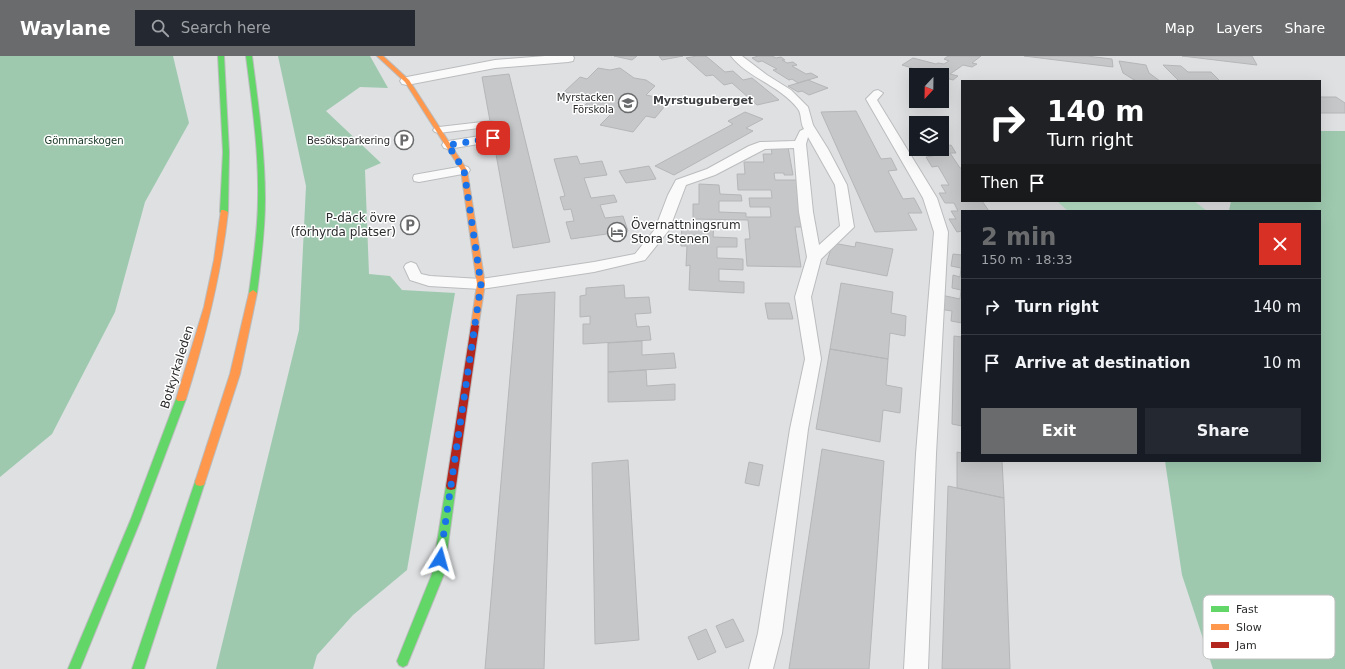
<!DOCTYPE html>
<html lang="en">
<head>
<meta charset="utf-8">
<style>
	body { margin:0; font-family:"DejaVu Sans",sans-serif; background:#242831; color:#f1f3f6; height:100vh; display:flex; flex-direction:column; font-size:15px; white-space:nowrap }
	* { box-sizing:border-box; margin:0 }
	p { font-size:13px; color:#9ea1a6 }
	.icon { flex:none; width:22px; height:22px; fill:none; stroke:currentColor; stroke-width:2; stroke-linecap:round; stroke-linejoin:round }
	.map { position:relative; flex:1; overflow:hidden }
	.details { position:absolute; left:961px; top:154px; width:360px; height:252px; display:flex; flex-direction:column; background:#171b24; border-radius:0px; box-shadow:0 4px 16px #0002 }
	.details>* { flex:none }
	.hud { position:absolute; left:961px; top:24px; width:360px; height:122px; border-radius:0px; box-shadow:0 4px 16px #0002; background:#202124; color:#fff; overflow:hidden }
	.needle { width:26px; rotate:202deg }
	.tools { position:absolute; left:909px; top:12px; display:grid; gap:8px }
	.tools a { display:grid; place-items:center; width:40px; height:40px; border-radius:0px; background:#171b24; box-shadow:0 4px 16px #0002; font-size:20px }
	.pin { position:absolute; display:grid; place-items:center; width:34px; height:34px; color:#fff; margin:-17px; border-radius:8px; box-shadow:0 2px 6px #0006 }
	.me { position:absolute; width:44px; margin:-22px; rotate:8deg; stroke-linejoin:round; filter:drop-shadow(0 0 3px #0008) }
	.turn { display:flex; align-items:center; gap:14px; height:84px; padding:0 20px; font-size:18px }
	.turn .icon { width:52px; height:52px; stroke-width:2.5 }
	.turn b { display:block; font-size:28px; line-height:34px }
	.then { display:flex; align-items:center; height:38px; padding:0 20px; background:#0003; gap:8px; font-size:15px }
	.round { display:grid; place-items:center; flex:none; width:42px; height:42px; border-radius:0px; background:#242831 }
	.headline { display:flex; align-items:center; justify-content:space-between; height:68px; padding:0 20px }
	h1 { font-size:24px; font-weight:700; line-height:30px; color:#6a6b6c }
	.button { display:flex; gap:8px; margin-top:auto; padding:8px 20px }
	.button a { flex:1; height:46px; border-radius:0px; background:#6a6b6c; color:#fff; font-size:16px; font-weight:700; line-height:46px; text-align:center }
	.button a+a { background:#242831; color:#f1f3f6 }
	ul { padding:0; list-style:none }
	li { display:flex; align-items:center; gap:12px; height:56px; padding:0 20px; border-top:1px solid #363941 }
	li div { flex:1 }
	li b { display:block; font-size:15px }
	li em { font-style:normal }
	header { display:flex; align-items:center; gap:24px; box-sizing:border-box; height:56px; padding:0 20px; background:#6a6b6c; color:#fff }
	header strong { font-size:19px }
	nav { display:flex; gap:22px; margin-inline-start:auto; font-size:14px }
	.search { width:280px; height:36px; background:#242831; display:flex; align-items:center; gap:10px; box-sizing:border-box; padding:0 14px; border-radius:0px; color:#9ea1a6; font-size:15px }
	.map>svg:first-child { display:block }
	.green { fill:#b8e1c7 }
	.forest { fill:#9ec9af }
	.building { fill:#c6c7c9; stroke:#b5b6b8 }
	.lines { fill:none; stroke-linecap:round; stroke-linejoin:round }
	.lane-casing { stroke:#bbbcbd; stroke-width:2 }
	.street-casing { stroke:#bbbcbd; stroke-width:2 }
	.fast-casing { stroke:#bbbcbd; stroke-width:2 }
	.slow-casing { stroke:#bbbcbd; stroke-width:2 }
	.jam-casing { stroke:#bbbcbd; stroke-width:2 }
	.lane { fill:#fafafb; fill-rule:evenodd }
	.street { fill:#fafafb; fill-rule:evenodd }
	.fast { fill:#63d668; fill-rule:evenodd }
	.slow { fill:#ff974d; fill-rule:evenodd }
	.jam { fill:#b3261e; fill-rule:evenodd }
	.route { stroke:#1a73e8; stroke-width:7; stroke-dasharray:0 12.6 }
	.labels { text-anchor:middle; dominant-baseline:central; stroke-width:3; stroke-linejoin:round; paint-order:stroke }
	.far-poi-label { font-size:10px; fill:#2b2c2d; stroke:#fff; text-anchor:end }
	.far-park-label { font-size:10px; fill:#133420; stroke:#fff }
	.far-neighbourhood-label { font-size:11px; font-weight:bold; fill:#3f4144; stroke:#fff }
	.poi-label { font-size:12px; fill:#2b2c2d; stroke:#fff; text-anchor:end }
	.street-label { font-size:12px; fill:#2b2c2d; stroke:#fff }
	.key { fill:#fff; stroke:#bfc0c0; stroke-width:1 }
	.key-label { font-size:11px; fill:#2b2c2d }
</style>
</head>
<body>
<header>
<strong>Waylane</strong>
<div class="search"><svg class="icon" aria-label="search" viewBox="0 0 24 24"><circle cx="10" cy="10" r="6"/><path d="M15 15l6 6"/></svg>Search here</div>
<nav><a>Map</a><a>Layers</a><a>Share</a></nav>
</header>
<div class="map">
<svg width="1345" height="613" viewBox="0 0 1345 613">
	<rect width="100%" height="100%" fill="#dee0e2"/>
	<path class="green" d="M1057 145H1194L1207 155H1068Z"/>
	<path class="forest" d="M0 0H173L189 67 145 146 115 256 52 378 0 421Z
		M278 0H370L388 32 360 31 326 55 381 107 365 114 369 218 390 220 402 234 455 237 407 514 353 559 317 599 313 613H216L299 274 306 130Z
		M1320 75H1345V613H1213L1182 519 1165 405H1320V155H1229L1231 145H1320Z"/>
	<path class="building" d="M614 0H637L632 4Z
		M659 0H683L662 4Z
		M697 0H706L725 16 733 15 743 24 752 22 779 44 757 49 732 27 724 29 713 19 706 20 686 2Z
		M758 0H772L776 2 781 1 785 4H782L787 7 793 6 797 9 792 10 806 18 811 17 818 21 798 27 792 23 789 24 773 14 777 13 762 5 758 6 752 2Z
		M948 0H981L972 7 977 8 972 11 963 9 950 18 958 20 953 24 942 21V19H936L902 9 913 2 936 8 938 7 944 8 949 5 944 3Z
		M1024 0H1087L1112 3 1113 11Z
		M1182 0H1252L1257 9Z
		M1119 5 1146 9 1149 17 1160 25H1136L1123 17Z
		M1163 9 1181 10 1188 16H1211L1220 25H1244H1179Z
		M598 12 610 14 620 12 634 22 646 24 655 30 646 39 670 44 655 62 646 60 633 76 600 69 614 55 585 49 594 41 564 36 580 21 587 23Z
		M509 18 550 186 513 192 482 21Z
		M808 24 828 32 809 39 802 35 798 36 788 30Z
		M1320 41H1336L1345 47V57H1320Z
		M856 55 881 103 891 102 897 114 888 115 903 143 914 142 922 157H908L917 174 875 176 821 56Z
		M745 56 763 63 746 72 753 75 674 119 655 110 733 68 728 65Z
		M942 84 945 90 951 89 956 97H950L960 112H962V145H982L989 155H962V175L957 176 949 163H956L951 155H958L954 147H945L939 137H946L941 129H949L938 110 932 111 926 101 933 100 929 93H942Z
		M771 91H788L793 119H784V117H774L775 124H798L802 171H795L801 211 747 210 745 183H750L748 164 693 163V148H699V128L719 129 720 138 741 139 742 145H719V156L746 157V161H771L770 151H750L749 142H772L771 134H738L737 118H745L744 106H764L763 98H772Z
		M577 100 580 108 602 105 607 119 584 122 591 142 614 139 617 146 600 149 605 162 623 160 628 175 571 183 566 166 574 165 571 153 564 154 560 141 565 140 554 103Z
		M649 110 656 123 626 127 619 115Z
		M682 168 714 169 713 181 737 182V191H717V202L743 203V214L719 213V225L744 226V237L689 234 690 209 686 210 687 190H681Z
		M856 186 893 193 887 220 826 208 833 187 855 191Z
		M953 198 962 199V267L951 265 952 255 939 253 941 239 960 243 961 234 952 232 953 219 960 221 961 212 951 210Z
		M841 227 893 236 891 257 906 260 905 280 890 277 888 303 830 293Z
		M624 229 625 242 649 241 651 257 635 258 637 271 649 270 651 284 583 288V268H590V260L580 261V240L586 239V232Z
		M555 236 544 613H485L517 239Z
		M765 247H789L793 263H768Z
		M954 280 962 281V370L952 368Z
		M642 285V299L674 297 676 312 608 316V287Z
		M830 293 888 303 886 329 902 332 900 357 883 354 880 386 816 373Z
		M646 314 647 330 675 328V344L608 346V316Z
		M822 393 884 405 869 613H789Z
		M957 396 962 397V405H1002L1004 442 957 432Z
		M628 404 639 584 595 588 592 407Z
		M749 406 763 409 759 430 745 427Z
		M948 430 1004 442 1010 613H942Z
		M733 563 744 585 726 592 716 570Z
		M706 573 716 596 698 604 688 581Z"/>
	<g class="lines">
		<defs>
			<path id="lane" d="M731 0H742L767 19 791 34 808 51 813 69 828 93 847 129 854 171 821 203 811 241 821 303 808 373 782 577 773 613H749L758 577 790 373 805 303 795 241 807 201 799 156 794 92 765 93 715 119 686 129 669 174 645 204 594 216 481 233 429 230 410 224 404 211 406 208 411 206 416 208 421 218 430 220 481 223 594 206 635 198 655 173 668 139 676 124 707 113 749 90 760 86 795 85 800 75 804 73C800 67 802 58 798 53 781 30 748 22 731 0ZM808 81 835 129 840 170 819 189 813 156 806 88Z
				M878 34 883 37 877 44 937 142 948 176 936 398 928 613H904L916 398 934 176 923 142 866 43 874 35Z
				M491 65 495 66 497 68 495 70 439 77 435 76 433 74 435 72 439 71Z
				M493 78 497 79 499 82 497 85 448 93 444 92 442 89 444 86 448 85Z
				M464 110 468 111 470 114 468 117 419 126 414 125 413 122 414 119 419 118Z"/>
			<path id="street" d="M545 0H573L574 2 573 5 568 6 495 12 407 29 402 28 400 25 402 22 407 21 495 4Z"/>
			<path id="fast" d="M218 0H224L229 96 228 156 224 158 220 156 223 96Z
				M246 0H252C258 47 265 95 265 143 265 174 261 206 257 237L253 240 249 237C253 206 258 175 258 143 259 95 252 47 246 0Z
				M181 339 184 341 186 343 141 463 80 613H68L131 463 176 343 178 341Z
				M200 422 204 423 205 426 144 613H132L195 426 196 423Z
				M451 426 455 427 456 430 444 518 407 609 403 611 399 609 397 605 432 518 446 430 447 427Z"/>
			<path id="slow" d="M377 0H383L409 24 467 114 485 228 478 272H472L471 270 477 228 461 114 405 26Z
				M221 154H224L228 156C221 220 205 282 186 343L184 345H178L176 343 204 251 214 204Z
				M253 234 257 237 240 318 205 426 204 429 200 430 196 429 195 426 230 318 249 237Z"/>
			<path id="jam" d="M475 267 479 270 456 430 455 433 451 434 447 433 446 430 471 270Z"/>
		</defs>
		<use href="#lane" class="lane-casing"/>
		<use href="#street" class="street-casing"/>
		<use href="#fast" class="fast-casing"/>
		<use href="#slow" class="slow-casing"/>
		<use href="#jam" class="jam-casing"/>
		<use href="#lane" class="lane"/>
		<use href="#street" class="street"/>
		<use href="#fast" class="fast"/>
		<use href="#slow" class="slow"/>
		<use href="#jam" class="jam"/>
	</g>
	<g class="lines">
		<path class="route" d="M440 503 481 228 464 114 448 89 493 82"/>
	</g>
	<defs>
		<symbol id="school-ring" viewBox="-11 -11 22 22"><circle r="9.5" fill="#fff" stroke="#6a6b6c" stroke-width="1.5"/><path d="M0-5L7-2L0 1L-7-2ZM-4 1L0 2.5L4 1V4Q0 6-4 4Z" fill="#6a6b6c"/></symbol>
		<symbol id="parking-ring" viewBox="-11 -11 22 22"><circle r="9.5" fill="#fff" stroke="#6a6b6c" stroke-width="1.5"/><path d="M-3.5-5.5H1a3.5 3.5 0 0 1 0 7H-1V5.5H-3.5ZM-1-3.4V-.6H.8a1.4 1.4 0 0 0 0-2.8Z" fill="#6a6b6c"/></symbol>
		<symbol id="hotel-ring" viewBox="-11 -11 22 22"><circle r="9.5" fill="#fff" stroke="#6a6b6c" stroke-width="1.5"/><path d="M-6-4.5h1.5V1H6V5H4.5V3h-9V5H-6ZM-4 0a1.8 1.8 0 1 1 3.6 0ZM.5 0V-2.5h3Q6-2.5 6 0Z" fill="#6a6b6c"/></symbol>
	</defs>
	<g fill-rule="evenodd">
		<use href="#school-ring" x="617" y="36" width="22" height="22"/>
		<use href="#parking-ring" x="393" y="73" width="22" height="22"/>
		<use href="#parking-ring" x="399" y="158" width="22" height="22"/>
		<use href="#hotel-ring" x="606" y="165" width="22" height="22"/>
	</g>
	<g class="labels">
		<g class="far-poi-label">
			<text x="614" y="41">Myrstacken<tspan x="614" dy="12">Förskola</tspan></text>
			<text x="390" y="84">Besöksparkering</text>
		</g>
		<g class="far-park-label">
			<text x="84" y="84">Gömmarskogen</text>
		</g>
		<g class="far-neighbourhood-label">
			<text x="703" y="44">Myrstuguberget</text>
		</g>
		<g class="poi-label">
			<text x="396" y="162">P-däck övre<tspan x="396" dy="14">(förhyrda platser)</tspan></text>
			<text x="631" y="169" text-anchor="start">Övernattningsrum<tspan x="631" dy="14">Stora Stenen</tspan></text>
		</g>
		<g class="street-label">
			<text transform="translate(177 311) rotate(-73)">Botkyrkaleden</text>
		</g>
	</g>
	<rect x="1203" y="539" width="132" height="64" rx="6" class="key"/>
	<rect x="1211" y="550" width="18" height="6" fill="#63d668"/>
	<rect x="1211" y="568" width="18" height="6" fill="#ff974d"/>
	<rect x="1211" y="586" width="18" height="6" fill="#b3261e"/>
	<g class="key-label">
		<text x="1236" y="557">Fast</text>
		<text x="1236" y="575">Slow</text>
		<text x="1236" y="593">Jam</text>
	</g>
</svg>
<div class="tools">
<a><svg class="needle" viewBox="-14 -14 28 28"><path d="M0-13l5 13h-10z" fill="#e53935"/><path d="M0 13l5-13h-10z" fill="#9ea1a6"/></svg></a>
<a><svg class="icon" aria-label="layers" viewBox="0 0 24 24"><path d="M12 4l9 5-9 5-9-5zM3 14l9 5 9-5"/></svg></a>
</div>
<div class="pin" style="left:493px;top:82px;background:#d93025"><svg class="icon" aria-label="arrive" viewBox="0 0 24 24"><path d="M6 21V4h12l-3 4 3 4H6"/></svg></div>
<svg class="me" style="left:440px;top:503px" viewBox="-20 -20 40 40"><path d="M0-17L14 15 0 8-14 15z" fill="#1a73e8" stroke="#fff" stroke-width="4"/></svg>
<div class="hud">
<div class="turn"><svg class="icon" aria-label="right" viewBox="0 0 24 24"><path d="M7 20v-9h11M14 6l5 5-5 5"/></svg><div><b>140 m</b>Turn right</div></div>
<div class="then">Then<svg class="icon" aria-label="arrive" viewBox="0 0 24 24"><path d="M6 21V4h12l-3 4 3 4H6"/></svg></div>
</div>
<section class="details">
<div class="headline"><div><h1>2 min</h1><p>150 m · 18:33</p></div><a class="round" style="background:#d93025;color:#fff"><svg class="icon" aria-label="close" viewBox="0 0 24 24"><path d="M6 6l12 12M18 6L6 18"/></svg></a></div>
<ul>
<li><svg class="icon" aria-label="right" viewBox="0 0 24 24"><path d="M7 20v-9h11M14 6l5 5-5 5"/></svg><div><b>Turn right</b></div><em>140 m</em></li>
<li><svg class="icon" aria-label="arrive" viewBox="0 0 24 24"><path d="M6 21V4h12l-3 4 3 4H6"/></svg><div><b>Arrive at destination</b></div><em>10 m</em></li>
</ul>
<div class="button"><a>Exit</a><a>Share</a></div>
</section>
</div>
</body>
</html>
